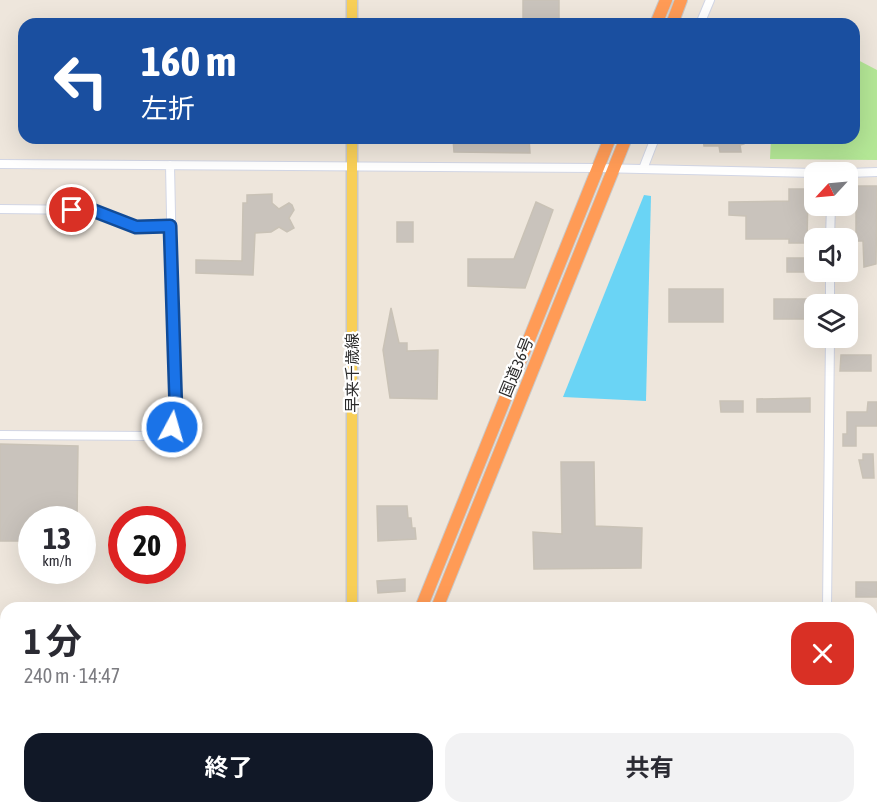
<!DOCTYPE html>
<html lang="ja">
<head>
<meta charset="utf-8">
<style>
	body { margin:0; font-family:"Asap Condensed","Noto Sans JP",sans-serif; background:#f2f2f3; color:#2b2b33; height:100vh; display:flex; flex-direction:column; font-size:22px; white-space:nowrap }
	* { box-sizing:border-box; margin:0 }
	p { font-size:20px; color:#7c7c81 }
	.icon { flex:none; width:33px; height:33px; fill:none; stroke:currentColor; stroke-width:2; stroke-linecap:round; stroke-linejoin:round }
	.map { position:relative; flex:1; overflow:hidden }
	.drawer { position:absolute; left:0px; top:602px; width:878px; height:212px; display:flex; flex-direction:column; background:#fff; border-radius:18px 18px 0 0; box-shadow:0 6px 24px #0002 }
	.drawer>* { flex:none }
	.hud { position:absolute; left:18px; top:18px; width:842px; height:126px; border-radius:18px; box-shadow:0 6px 24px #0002; background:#1a4fa0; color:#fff; overflow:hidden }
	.needle { width:39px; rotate:244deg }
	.buttons { position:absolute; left:804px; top:162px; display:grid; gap:12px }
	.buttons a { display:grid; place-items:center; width:54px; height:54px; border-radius:12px; background:#fff; box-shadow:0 6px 24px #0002; font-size:30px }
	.speed { position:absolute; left:18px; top:506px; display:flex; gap:12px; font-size:30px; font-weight:700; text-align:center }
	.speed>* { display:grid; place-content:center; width:78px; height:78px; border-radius:50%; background:#fff; box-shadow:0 6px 24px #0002; line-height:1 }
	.speed small { font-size:15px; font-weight:400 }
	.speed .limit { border:9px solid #d22; background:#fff; color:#111 }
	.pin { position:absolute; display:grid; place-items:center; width:51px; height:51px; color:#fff; margin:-26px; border:3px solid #fff; border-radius:50%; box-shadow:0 2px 6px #0007 }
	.me { position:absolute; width:66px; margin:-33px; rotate:6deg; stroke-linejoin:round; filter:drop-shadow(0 0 4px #0008) }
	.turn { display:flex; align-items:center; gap:21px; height:126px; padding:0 24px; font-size:27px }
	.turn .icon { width:78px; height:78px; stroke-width:2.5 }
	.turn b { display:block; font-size:42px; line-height:51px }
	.round { display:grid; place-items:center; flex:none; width:63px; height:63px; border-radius:18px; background:#f2f2f3 }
	.head { display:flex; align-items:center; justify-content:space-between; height:102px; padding:0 24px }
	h1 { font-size:36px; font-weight:700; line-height:45px }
	.cta { display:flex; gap:12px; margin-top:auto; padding:12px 24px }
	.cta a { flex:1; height:69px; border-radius:18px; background:#111827; color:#fff; font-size:24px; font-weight:700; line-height:69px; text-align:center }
	.cta a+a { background:#f2f2f3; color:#2b2b33 }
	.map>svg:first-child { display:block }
	.green { fill:#b4e796 }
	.water { fill:#6ad4f5 }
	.building { fill:#c9c3bc; stroke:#c9c2b6; stroke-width:1.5 }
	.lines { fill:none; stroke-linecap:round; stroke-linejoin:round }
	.minor-casing { stroke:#d2d6e5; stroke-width:10 }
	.major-casing { stroke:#c8c8c8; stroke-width:13 }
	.highway-casing { stroke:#c8c8c8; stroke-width:14 }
	.minor { stroke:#fff; stroke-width:8 }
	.major { stroke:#f8cf57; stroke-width:10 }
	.highway { stroke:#ff9b56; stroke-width:12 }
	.route-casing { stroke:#114b97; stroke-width:15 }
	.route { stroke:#1a73e8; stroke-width:10 }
	.labels { text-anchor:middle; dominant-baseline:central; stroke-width:4.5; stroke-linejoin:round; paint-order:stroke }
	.street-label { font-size:16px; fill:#2b2b2b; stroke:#fff }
</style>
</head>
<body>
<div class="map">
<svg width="877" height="812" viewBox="0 0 877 812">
	<rect width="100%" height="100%" fill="#eee6dc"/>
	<path class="green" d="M854 58 877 70V160L770 159 771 138H854Z"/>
	<path class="water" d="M644 195 651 196 646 401 563 397Z"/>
	<path class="building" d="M523 0H559V24H523Z
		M453 138H529L530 153 454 152Z
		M703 138H744V144L740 145 741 152H720L719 146H704Z
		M848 186H877L876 264 864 267 863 241H856V202H848Z
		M789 189H808L807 243H789V239H746V216L729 215V202L789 201Z
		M272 194V203L279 209 289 203 292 205 294 210 289 218 294 228 287 232 279 227 271 232 255 233 253 275 196 273V260L242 261 243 203H247V195Z
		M536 202 553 210 525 288 468 286V259H514Z
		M397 222H413V242H397Z
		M787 258H808V272H787Z
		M669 289H723V322H669Z
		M774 299H809L810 319H774Z
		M391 308 399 343H407V351L438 350 437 399 390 398 383 350Z
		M841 355H871V371H840Z
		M810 398V412H757V399Z
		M720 401H743V412H721Z
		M868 402H877V426H856V446H843V434H847V412H867Z
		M0 444 78 446 77 519H32V541H0Z
		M863 454H873L874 478H863L859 460H863Z
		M561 462H594L595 526 642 528 641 568 534 569 533 532 562 534Z
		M377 506H407L408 518H411L412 528H415L416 539 378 541Z
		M405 579V591L378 593 377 581Z
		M856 582H877V597H856Z"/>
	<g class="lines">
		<defs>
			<path id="minor" d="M700 24 710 0
				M0 164 597 168 814 173
				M643 169 655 138
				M848 173 877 172
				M0 209 92 210 136 227 169 226
				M830 238 831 206
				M830 304V272
				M0 435 147 436C165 434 171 429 175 412L170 165
				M827 608 830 338
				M825 812V807"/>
			<path id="major" d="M352 24V0
				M352 608V138"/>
			<path id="highway" d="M656 24 666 0
				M672 24 681 0
				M421 608 610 138
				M437 608 626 138
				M339 812 341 807
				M355 812 357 807"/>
		</defs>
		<use href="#minor" class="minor-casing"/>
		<use href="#major" class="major-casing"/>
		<use href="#highway" class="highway-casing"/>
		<use href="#minor" class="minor"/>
		<use href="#major" class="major"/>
		<use href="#highway" class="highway"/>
	</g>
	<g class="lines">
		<defs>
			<path id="route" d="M72 210H92L136 227 170 226 176 412 172 427"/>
		</defs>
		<use href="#route" class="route-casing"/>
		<use href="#route" class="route"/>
	</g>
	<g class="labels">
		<g class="street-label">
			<text transform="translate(516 367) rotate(-68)">国道36号</text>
			<text transform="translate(352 373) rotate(-90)">早来千歳線</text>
		</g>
	</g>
</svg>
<div class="buttons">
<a><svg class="needle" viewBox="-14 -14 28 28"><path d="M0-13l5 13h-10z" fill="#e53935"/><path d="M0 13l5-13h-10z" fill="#7c7c81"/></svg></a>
<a><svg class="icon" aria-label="sound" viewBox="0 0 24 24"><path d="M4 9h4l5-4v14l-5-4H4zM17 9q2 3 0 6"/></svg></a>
<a><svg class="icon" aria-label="layers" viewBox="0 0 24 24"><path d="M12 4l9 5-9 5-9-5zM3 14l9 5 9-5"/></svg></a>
</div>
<div class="speed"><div>13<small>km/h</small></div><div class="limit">20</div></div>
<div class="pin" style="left:72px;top:210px;background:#d93025"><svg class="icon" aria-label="arrive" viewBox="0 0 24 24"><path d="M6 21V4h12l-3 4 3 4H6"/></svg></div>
<svg class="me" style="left:172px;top:427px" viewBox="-20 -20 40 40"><circle r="17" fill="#1a73e8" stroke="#fff" stroke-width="3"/><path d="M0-11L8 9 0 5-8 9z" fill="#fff"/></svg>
<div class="hud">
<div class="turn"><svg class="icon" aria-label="left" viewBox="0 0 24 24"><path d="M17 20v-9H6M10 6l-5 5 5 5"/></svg><div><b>160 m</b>左折</div></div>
</div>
<section class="drawer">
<div class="head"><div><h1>1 分</h1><p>240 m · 14:47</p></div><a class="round" style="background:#d93025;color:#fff"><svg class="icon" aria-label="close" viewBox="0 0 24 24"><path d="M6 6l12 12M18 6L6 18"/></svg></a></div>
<div class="cta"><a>終了</a><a>共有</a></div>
</section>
</div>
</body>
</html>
